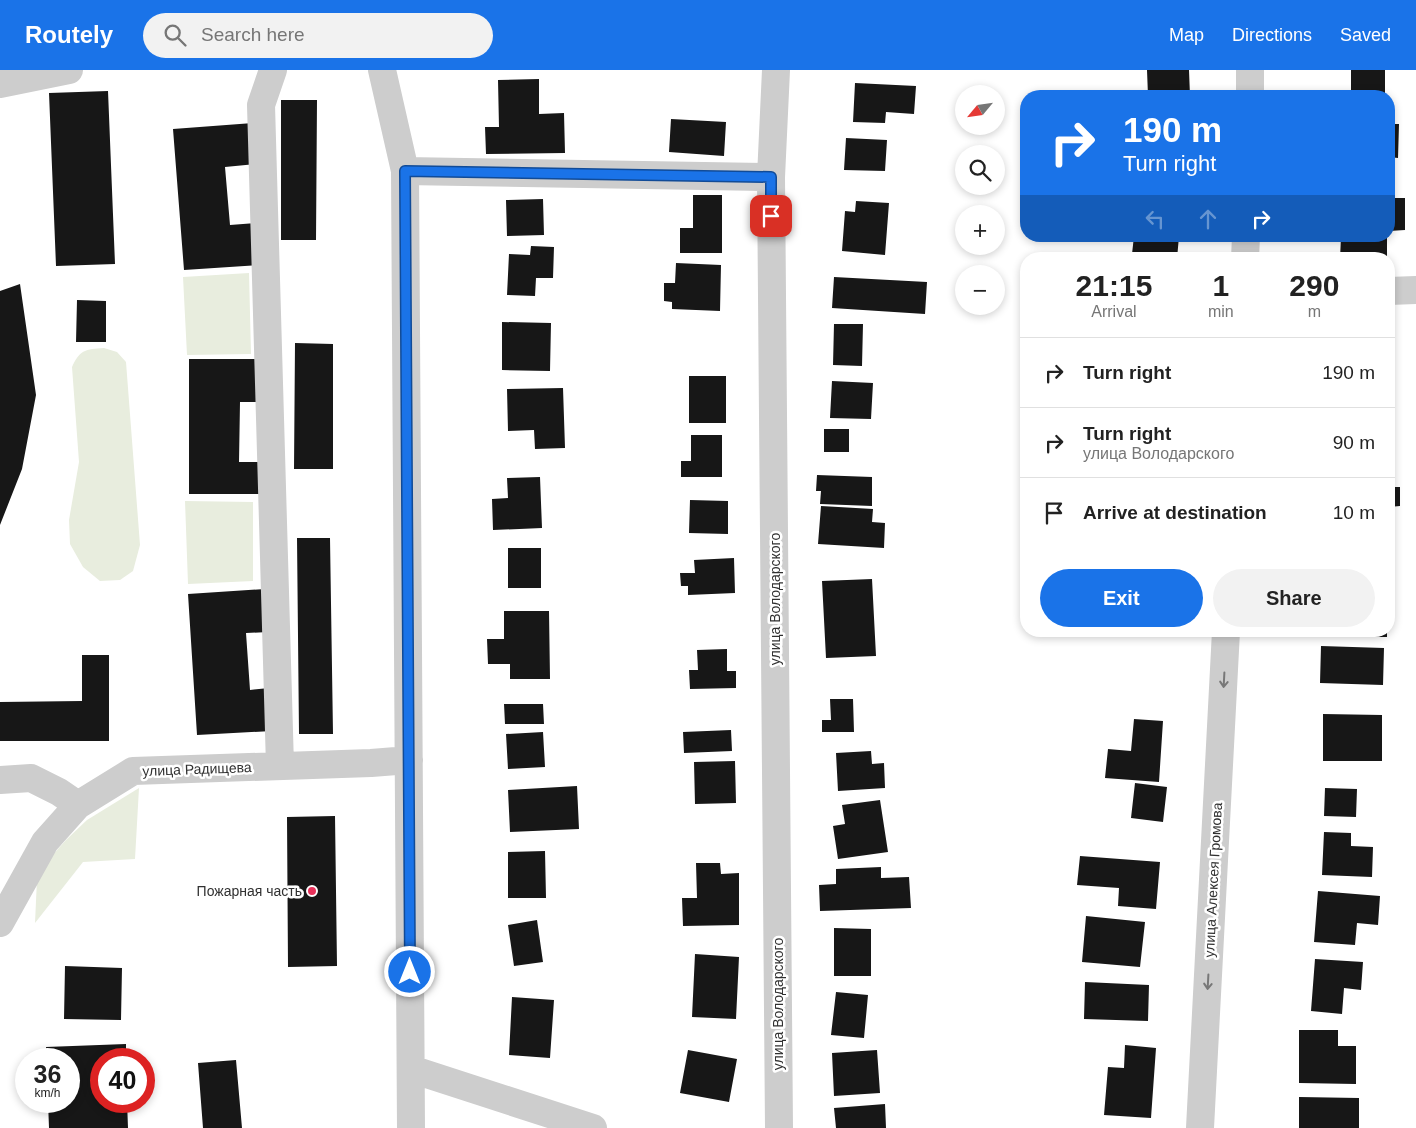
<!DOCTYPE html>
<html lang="en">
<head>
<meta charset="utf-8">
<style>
	body { margin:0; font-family:Helvetica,sans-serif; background:#f2f2f2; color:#222; height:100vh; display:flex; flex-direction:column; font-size:19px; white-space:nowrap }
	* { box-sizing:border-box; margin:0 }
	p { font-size:16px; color:#767676 }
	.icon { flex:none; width:28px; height:28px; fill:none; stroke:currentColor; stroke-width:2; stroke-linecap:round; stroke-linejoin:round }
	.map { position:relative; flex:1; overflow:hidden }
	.side { position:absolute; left:1020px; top:182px; width:375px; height:385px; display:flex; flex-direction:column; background:#fff; border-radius:20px; box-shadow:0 2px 8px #0003 }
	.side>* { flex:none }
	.banner { position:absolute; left:1020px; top:20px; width:375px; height:152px; border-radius:20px; box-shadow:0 2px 8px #0003; background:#1a73e8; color:#fff; overflow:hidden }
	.needle { width:32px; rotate:241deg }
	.fabs { position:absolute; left:955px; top:15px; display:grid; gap:10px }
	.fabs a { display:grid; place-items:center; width:50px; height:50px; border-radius:50%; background:#fff; box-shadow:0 2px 8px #0003; font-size:25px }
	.speed { position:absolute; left:15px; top:978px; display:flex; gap:10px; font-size:25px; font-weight:700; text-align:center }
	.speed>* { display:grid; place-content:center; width:65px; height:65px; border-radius:50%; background:#fff; box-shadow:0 2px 8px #0003; line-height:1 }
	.speed small { font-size:12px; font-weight:400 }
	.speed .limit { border:8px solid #d22; background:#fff; color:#111 }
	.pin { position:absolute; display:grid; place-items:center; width:42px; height:42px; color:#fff; margin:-21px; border-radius:10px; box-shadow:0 2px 8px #0006 }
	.me { position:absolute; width:55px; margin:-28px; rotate:0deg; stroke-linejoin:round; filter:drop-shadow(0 0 4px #0008) }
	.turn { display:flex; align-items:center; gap:18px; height:105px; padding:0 20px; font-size:22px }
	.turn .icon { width:65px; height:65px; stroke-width:2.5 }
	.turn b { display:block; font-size:35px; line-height:42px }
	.lanes { display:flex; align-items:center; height:48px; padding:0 20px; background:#0003; justify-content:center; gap:25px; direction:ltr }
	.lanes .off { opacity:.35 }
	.eta { display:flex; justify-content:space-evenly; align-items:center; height:85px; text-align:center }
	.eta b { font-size:30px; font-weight:700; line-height:35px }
	.primary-button { display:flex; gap:10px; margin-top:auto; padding:10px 20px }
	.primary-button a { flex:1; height:58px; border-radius:30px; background:#1a73e8; color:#fff; font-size:20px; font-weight:700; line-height:58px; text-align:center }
	.primary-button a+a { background:#f2f2f2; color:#222 }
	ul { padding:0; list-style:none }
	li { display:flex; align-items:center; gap:15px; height:70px; padding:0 20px; border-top:1px solid #e0e0e0 }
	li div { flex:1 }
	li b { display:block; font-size:19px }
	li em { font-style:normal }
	header { display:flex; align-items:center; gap:30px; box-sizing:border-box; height:70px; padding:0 25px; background:#1a73e8; color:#fff }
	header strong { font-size:24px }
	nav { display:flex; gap:28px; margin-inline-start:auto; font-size:18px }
	.search { width:350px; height:45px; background:#f2f2f2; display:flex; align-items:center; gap:12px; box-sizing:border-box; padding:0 18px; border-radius:28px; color:#767676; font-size:19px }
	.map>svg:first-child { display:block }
	.green { fill:#e8edde }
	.building { fill:#171717 }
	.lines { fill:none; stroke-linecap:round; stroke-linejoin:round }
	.minor { stroke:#cdcdcd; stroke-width:28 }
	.oneway { stroke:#777 }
	.route-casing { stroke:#114b97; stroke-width:12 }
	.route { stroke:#1a73e8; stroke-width:9 }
	.poi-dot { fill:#e8315a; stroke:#fff; stroke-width:2 }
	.labels { text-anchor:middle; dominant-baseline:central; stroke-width:5; stroke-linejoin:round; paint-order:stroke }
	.street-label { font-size:14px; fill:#303030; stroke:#fff }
	.poi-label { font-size:14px; fill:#303030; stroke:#fff; text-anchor:end }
</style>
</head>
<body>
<header>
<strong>Routely</strong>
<div class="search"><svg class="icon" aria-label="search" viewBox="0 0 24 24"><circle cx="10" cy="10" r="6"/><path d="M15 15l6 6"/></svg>Search here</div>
<nav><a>Map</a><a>Directions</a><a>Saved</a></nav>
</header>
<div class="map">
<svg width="1416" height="1058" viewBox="0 0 1416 1058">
	<rect width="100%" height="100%" fill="#fff"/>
	<path class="green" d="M249 203 251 284 187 285 183 207Z
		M104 278 117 282 126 292 140 475 133 501 120 510 100 511 83 497 70 474 69 450 79 392 72 297C80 280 85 279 104 278Z
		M185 431 253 432V511L188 514Z
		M139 718 135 789 83 792 35 853 37 809 50 788 66 770 87 750Z"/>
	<path class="building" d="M1147 0H1189L1190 26H1148Z
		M1351 0H1385V26H1351Z
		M539 9V44L564 43 565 83 486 84 485 57H499L498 10Z
		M855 13 916 16 914 44 886 42 885 53 853 52Z
		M108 21 115 194 56 196 49 23Z
		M281 30H317L316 170H281Z
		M671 49 726 52 724 86 669 82Z
		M253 53 256 94 225 97 230 155 256 153 259 195 184 200 173 59Z
		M1389 54H1399L1398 88 1389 87Z
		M846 68 887 70 885 101 844 100Z
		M693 125H722V183H680V158H693Z
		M1389 128H1405V160L1389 161Z
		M543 129 544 165 507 166 506 130Z
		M856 131 889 133 885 185 842 181 845 141 855 142Z
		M1134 166H1179L1177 189H1162V187L1132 184Z
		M1341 167 1387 168V189H1340Z
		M531 176 554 177 553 208H536L535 226 507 225 509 184 530 185Z
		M676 193 721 195 720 241 672 239V232L664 231V213H675Z
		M834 207 927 212 925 244 832 238Z
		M20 214 36 325 22 399 0 455V221Z
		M77 230 106 231V272H76Z
		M502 252 551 253 550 301 502 300Z
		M834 254H863L862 296 833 295Z
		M295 273 333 274V399H294Z
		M189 289H261V332H240L239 392H262V424H189Z
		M689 306H726V353H689Z
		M832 311 873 313 871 349 830 348Z
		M563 318 565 378 535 379 534 360 508 361 507 319Z
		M824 359H849V382H824Z
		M691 365H722V407H681V391H691Z
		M817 405 872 407V436L820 434 821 421H816Z
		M540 407 542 458 493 460 492 429 508 428 507 408Z
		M1389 417H1400V436L1389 437Z
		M690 430 728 431V464L689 463Z
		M821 436 873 439 872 452 885 453 884 478 818 474Z
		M297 468H330L333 664H299Z
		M508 478H541V518H508Z
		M734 488 735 523 688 525V516H681L680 503H695L694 490Z
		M872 509 876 586 826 588 822 511Z
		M265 519 268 562 246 563 250 620 269 618 272 661 197 665 188 524Z
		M504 541H549L550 609H510V594H488L487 569H504Z
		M1363 561H1387V567H1363Z
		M1321 576 1384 578 1383 615 1320 613Z
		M727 579V601H736V618L690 619 689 600H698L697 580Z
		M82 585H109V671H0V632L82 631Z
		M830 629H853L854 662H822V650H831Z
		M504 634H543L544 654H505Z
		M1323 644 1382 645V691H1323Z
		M1134 649 1163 651 1159 712 1105 708 1108 679 1131 681Z
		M731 660 732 681 684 683 683 662Z
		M543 662 545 697 508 699 506 664Z
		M871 681 872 694 884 693 885 718 838 721 836 683Z
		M735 691 736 733 695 734 694 692Z
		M1135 713 1167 717 1163 752 1131 748Z
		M577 716 579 759 510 762 508 720Z
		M1325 718 1357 719 1356 747 1324 746Z
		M880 730 888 782 838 789 833 756 845 754 842 735Z
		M335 746 337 896 288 897 287 747Z
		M1324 762 1351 763V776L1373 777 1372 807 1322 805Z
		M545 781 546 828H508V782Z
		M1080 786 1160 792 1156 839 1118 836 1119 818 1077 815Z
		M696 793H720L721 804 739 803V855L683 856 682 828H697Z
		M881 797V808L909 807 911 838 820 841 819 815 836 814V799Z
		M1318 821 1380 826 1378 855 1357 853 1355 875 1314 872Z
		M1086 846 1145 852 1140 897 1082 892Z
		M537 850 543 892 514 896 508 855Z
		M834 858 871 859V906H834Z
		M695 884 739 887 736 949 692 947Z
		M1315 889 1363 892 1361 920 1344 918 1342 944 1311 941Z
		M65 896 122 898 121 950 64 949Z
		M1085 912 1149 915 1148 951 1084 949Z
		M836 922 868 925 864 968 831 965Z
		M512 927 554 930 550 988 509 985Z
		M1299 960H1338V976H1356V1014L1299 1013Z
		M126 974V989H101V1031H127L128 1058H49L48 1031H69V989H47L46 977Z
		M1125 975 1156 978 1151 1048 1104 1045 1108 997 1124 998Z
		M688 980 737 989 729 1032 680 1023Z
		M877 980 880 1023 834 1026 832 983Z
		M236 990 242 1058H203L198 993Z
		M1299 1027 1359 1028V1058H1299Z
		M885 1034 886 1058H836L834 1038Z"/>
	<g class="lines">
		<path class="minor" d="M273 0 261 35 280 696
			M382 0 405 101 411 1058
			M776 0 771 107 779 1058
			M0 14 69 0
			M1250 26V0
			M405 101 771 107
			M1245 189 1246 166
			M1389 221 1416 220
			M0 710 31 708 59 722 78 735
			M0 853 45 772 78 735 133 701 371 693 409 690
			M411 999 593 1058
			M1200 1058 1226 561"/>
	</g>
	<defs><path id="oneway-shaft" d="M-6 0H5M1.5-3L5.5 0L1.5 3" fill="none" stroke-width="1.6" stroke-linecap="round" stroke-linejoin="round" transform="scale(1.25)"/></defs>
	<g class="oneway">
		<use href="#oneway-shaft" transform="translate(1224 610) rotate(93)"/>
		<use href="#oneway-shaft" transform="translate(1208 912) rotate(93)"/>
	</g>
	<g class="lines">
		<defs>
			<path id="route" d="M410 902 405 101 771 107V146"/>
		</defs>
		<use href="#route" class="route-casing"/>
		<use href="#route" class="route"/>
	</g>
	<circle class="poi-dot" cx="312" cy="821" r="5"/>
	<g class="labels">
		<g class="street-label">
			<text transform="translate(775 529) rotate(-90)">улица Володарского</text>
			<text transform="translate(197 699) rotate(-2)">улица Радищева</text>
			<text transform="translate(1213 810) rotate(-87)">улица Алексея Громова</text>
			<text transform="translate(778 934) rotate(-90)">улица Володарского</text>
		</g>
		<g class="poi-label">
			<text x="302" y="821">Пожарная часть</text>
		</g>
	</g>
</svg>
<div class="fabs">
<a><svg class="needle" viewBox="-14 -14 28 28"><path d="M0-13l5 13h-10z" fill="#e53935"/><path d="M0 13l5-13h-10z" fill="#767676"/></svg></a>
<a><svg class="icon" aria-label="search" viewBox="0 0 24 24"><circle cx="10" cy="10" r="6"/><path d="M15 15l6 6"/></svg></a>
<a>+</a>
<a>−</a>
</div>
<div class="speed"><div>36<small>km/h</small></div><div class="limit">40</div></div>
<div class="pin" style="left:771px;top:146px;background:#d93025"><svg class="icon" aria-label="arrive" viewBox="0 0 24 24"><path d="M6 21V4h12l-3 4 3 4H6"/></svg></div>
<svg class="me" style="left:410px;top:902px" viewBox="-20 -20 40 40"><circle r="17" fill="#1a73e8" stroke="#fff" stroke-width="3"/><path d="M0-11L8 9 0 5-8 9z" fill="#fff"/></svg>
<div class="banner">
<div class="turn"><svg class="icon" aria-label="right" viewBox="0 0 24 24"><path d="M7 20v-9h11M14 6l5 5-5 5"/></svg><div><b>190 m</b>Turn right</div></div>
<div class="lanes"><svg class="icon off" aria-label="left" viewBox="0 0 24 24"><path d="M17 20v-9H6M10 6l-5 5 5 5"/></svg><svg class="icon off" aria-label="ahead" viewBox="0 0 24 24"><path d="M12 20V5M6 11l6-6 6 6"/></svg><svg class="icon" aria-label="right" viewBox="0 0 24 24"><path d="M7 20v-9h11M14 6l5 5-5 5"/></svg></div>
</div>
<section class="side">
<div class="eta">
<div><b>21:15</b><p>Arrival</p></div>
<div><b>1</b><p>min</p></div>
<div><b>290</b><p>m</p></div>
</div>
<ul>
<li><svg class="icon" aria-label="right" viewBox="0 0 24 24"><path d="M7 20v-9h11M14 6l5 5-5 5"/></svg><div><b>Turn right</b></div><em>190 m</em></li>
<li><svg class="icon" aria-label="right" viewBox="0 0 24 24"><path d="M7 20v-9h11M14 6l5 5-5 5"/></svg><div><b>Turn right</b><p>улица Володарского</p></div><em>90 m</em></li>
<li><svg class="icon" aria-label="arrive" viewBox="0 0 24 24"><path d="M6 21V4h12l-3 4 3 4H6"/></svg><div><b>Arrive at destination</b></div><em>10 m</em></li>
</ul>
<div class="primary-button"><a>Exit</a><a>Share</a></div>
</section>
</div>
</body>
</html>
